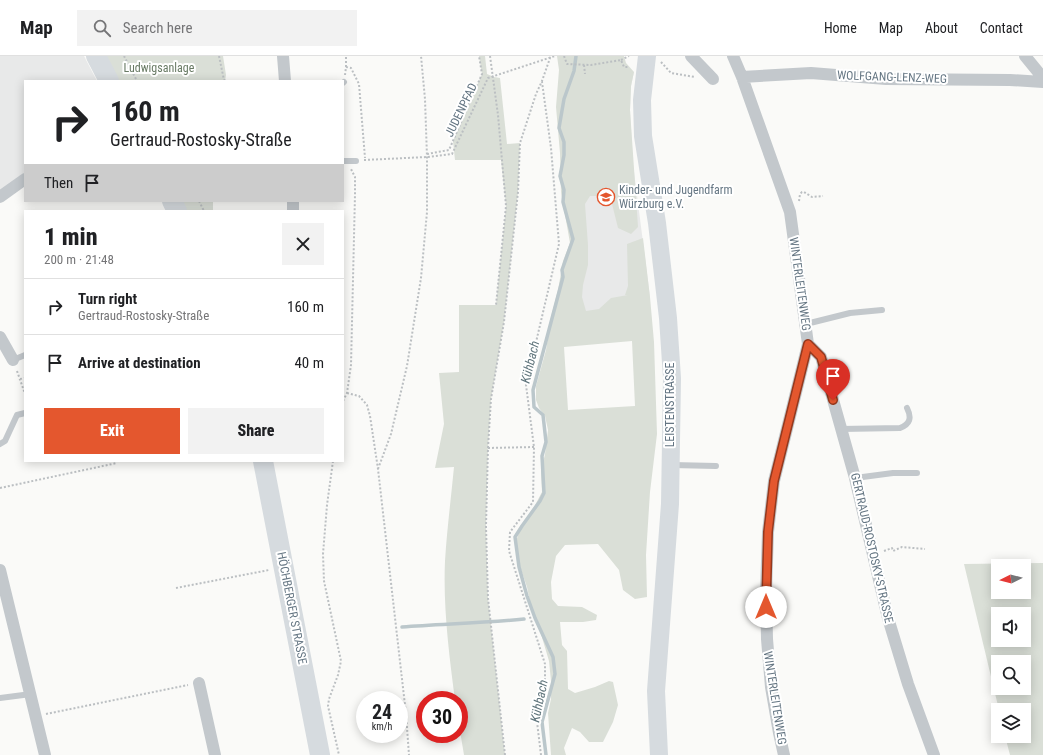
<!DOCTYPE html>
<html lang="en">
<head>
<meta charset="utf-8">
<style>
	body { margin:0; font-family:"Roboto Condensed",sans-serif; background:#f2f2f2; color:#202124; height:100vh; display:flex; flex-direction:column; font-size:15px; white-space:nowrap }
	* { box-sizing:border-box; margin:0 }
	p { font-size:13px; color:#757577 }
	.icon { flex:none; width:22px; height:22px; fill:none; stroke:currentColor; stroke-width:2; stroke-linecap:round; stroke-linejoin:round }
	.map { position:relative; flex:1; overflow:hidden }
	.side { position:absolute; left:24px; top:154px; width:320px; height:252px; display:flex; flex-direction:column; background:#fff; border-radius:0px; box-shadow:0 2px 10px #0003 }
	.side>* { flex:none }
	.top-card { position:absolute; left:24px; top:24px; width:320px; height:122px; border-radius:0px; box-shadow:0 2px 10px #0003; background:#fff; color:#202124; overflow:hidden }
	.needle { width:26px; rotate:264deg }
	.controls { position:absolute; left:991px; top:503px; display:grid; gap:8px }
	.controls a { display:grid; place-items:center; width:40px; height:40px; border-radius:0px; background:#fff; box-shadow:0 2px 10px #0003; font-size:20px }
	.speed { position:absolute; left:356px; top:635px; display:flex; gap:8px; font-size:20px; font-weight:700; text-align:center }
	.speed>* { display:grid; place-content:center; width:52px; height:52px; border-radius:50%; background:#fff; box-shadow:0 2px 10px #0003; line-height:1 }
	.speed small { font-size:10px; font-weight:400 }
	.speed .limit { border:6px solid #d22; background:#fff; color:#111 }
	.pin { position:absolute; display:grid; place-items:center; width:34px; height:34px; color:#fff; margin:-41px -17px; border-radius:50% 50% 50% 0; rotate:-45deg; box-shadow:0 0 4px #0007 }
	.pin .icon { rotate:45deg }
	.me { position:absolute; width:44px; margin:-22px; rotate:0deg; stroke-linejoin:round; filter:drop-shadow(0 0 3px #0008) }
	.turn { display:flex; align-items:center; gap:14px; height:84px; padding:0 20px; font-size:18px }
	.turn .icon { width:52px; height:52px; stroke-width:2.5 }
	.turn b { display:block; font-size:28px; line-height:34px }
	.then { display:flex; align-items:center; height:38px; padding:0 20px; background:#0003; gap:8px; font-size:15px }
	.round { display:grid; place-items:center; flex:none; width:42px; height:42px; border-radius:0px; background:#f2f2f2 }
	.summary { display:flex; align-items:center; justify-content:space-between; height:68px; padding:0 20px }
	h1 { font-size:24px; font-weight:800; line-height:30px }
	.action { display:flex; gap:8px; margin-top:auto; padding:8px 20px }
	.action a { flex:1; height:46px; border-radius:0px; background:#e4572e; color:#fff; font-size:16px; font-weight:800; line-height:46px; text-align:center }
	.action a+a { background:#f2f2f2; color:#202124 }
	ul { padding:0; list-style:none }
	li { display:flex; align-items:center; gap:12px; height:56px; padding:0 20px; border-top:1px solid #e0e0e0 }
	li div { flex:1 }
	li b { display:block; font-size:15px }
	li em { font-style:normal }
	header { display:flex; align-items:center; gap:24px; box-sizing:border-box; height:56px; padding:0 20px; background:#fff; border-bottom:1px solid #e0e0e0 }
	header strong { font-size:19px }
	nav { display:flex; gap:22px; margin-inline-start:auto; font-size:14px }
	.search { width:280px; height:36px; background:#f2f2f2; display:flex; align-items:center; gap:10px; box-sizing:border-box; padding:0 14px; border-radius:0px; color:#757577; font-size:15px }
	.map>svg:first-child { display:block }
	.built { fill:#e8e9e9 }
	.green { fill:#dadfd7; fill-rule:evenodd }
	.lines { fill:none; stroke-linecap:round; stroke-linejoin:round }
	.stream { stroke:#bbc7cb; stroke-width:3.5 }
	.path { stroke:#bbbfc2; stroke-width:2; stroke-dasharray:2 2; stroke-linecap:butt }
	.service { stroke:#c3c8cc; stroke-width:6 }
	.minor { stroke:#c3c8cc; stroke-width:12 }
	.secondary { stroke:#d6dbdf; stroke-width:18 }
	.primary { stroke:#d6dbdf; stroke-width:20 }
	.route-casing { stroke:#94391e; stroke-width:10 }
	.route { stroke:#e4572e; stroke-width:7 }
	.labels { text-anchor:middle; dominant-baseline:central; stroke-width:4; stroke-linejoin:round; paint-order:stroke }
	.park-label { font-size:12px; fill:#687a64; stroke:#fff }
	.street-label { font-size:12px; fill:#657683; stroke:#fff }
	.poi-label { font-size:12px; fill:#657683; stroke:#fff; text-anchor:start }
	.water-label { font-size:13px; font-style:italic; fill:#60757c; stroke:#fff }
</style>
</head>
<body>
<header>
<strong>Map</strong>
<div class="search"><svg class="icon" aria-label="search" viewBox="0 0 24 24"><circle cx="10" cy="10" r="6"/><path d="M15 15l6 6"/></svg>Search here</div>
<nav><a>Home</a><a>Map</a><a>About</a><a>Contact</a></nav>
</header>
<div class="map">
<svg width="1043" height="699" viewBox="0 0 1043 699">
	<rect width="100%" height="100%" fill="#fafaf8"/>
	<path class="built" d="M0 0H84L97 25H25V116L0 135Z
		M634 16 631 30 630 54 633 108 650 241 556 279 572 236 582 18Z"/>
	<path class="green" d="M105 0H223L226 19 225 25H118Z
		M479 0H485L487 18 494 21 500 22 507 88 520 87 518 136 504 266 491 343 488 392 486 470 488 542 505 699H464L459 669V644H455C449 598 443 551 445 505 447 473 451 442 454 411L435 412 444 368 439 317 459 316V249H496L506 150 501 104H455L453 85 482 18Z
		M557 0H624L626 7 634 16 631 30 630 54 638 171 631 178 618 172 611 144 604 140H590L585 148 588 189V209L583 229 582 241 586 255 599 253 611 242 628 239H625L628 230 627 188 643 182 650 241 654 286 657 378 650 436 646 499 647 541 635 543 623 534 619 514 598 488 565 489 556 500 551 526 552 543 558 550 582 551 597 559 596 564 583 566H560L562 589 567 595 568 633 575 637 595 631 609 625 613 626 618 649 613 666 603 686H589L580 676 572 672 564 692 566 699H551L548 657 551 643V625L549 605 541 578 532 556 527 531 517 502 515 487 523 467 534 451 542 436 541 416 545 398 548 374 545 360 539 352 536 344V330L546 294 551 261 558 234 563 205 570 187 561 136 560 97 556 51 559 14ZM632 285 635 350 568 354 564 291Z
		M181 145H213V155H186Z
		M1043 507V699H1010L1005 680H1024V654H999L964 508ZM998 510H1024V536H998ZM998 558H1024V584H998ZM998 606H1024V632H998Z"/>
	<g class="lines">
		<path class="stream" d="M402 571C442 568 483 567 524 563
			M546 699 542 666 555 618 553 601 535 562 527 540 519 511 515 481 522 470 540 445 544 437 542 400 546 386 543 359 534 351 533 334 563 221 562 214 573 183 563 146 564 134 560 120 564 99V86L559 72 564 43 574 15 576 0"/>
		<path class="path" d="M124 0 137 25
			M219 0 224 24 226 25
			M490 0 498 59 506 150 496 249
			M564 0 567 8 591 9 621 4 624 11H628
			M621 4 629 0
			M661 6 671 17 695 21
			M584 9 585 18
			M346 11 351 12 359 28 365 102
			M345 19 346 11V0
			M427 98 449 94 482 18 479 0
			M364 104 427 101 452 98 488 22 555 0
			M199 145 204 155
			M799 145 800 138 802 136H804L812 141 823 140
			M17 315 24 335 25 334
			M20 323 25 322
			M347 337 359 340 367 349 370 360 378 413 406 658 409 699
			M343 345 347 337 351 309 355 138V121L351 113
			M488 392 534 391
			M333 405 327 449 323 498 324 525 341 605 338 619 329 643 328 650 339 699
			M378 413 391 378 407 310 421 222 427 156V101L425 43 421 0
			M0 432 117 407
			M884 495 892 492 893 495 902 491 925 493
			M176 532 269 514
			M46 658 188 629
			M505 699 488 542 486 470 488 392 491 343 504 266 518 136 520 87 536 38 542 25 550 2 549 0
			M541 699 537 666 545 638V608L509 495 510 476 533 446 534 391 526 329 559 188 551 92 542 26"/>
		<path class="service" d="M343 27 344 26
			M343 105H356
			M806 268 850 257 882 254
			M13 304 25 299
			M841 373 900 372C910 368 912 362 907 352
			M0 388 5 385 17 359 25 357
			M672 409 716 410
			M855 422 893 417H917
			M0 642 31 638"/>
		<path class="minor" d="M283 0 285 25
			M691 0 713 23
			M733 0 742 21 790 156 808 288 774 425 768 476 766 535 767 583 771 631 779 677 784 699
			M1025 0 1043 22
			M742 21 811 17 886 23 1010 24 1043 26
			M0 141 25 123
			M293 145V155
			M0 281 13 304
			M808 288 821 301 855 422 888 562 908 628 934 699
			M0 514 45 699
			M199 627 215 699"/>
		<path class="secondary" d="M647 0 642 44 643 80 657 167 668 262 672 322 670 448 656 635 659 699"/>
		<path class="primary" d="M96 0 109 25
			M172 145 177 155
			M263 405 320 699"/>
	</g>
	<g class="lines">
		<defs>
			<path id="route" d="M766 551 768 476 774 425 808 288 821 301 833 344"/>
		</defs>
		<use href="#route" class="route-casing"/>
		<use href="#route" class="route"/>
	</g>
	<defs>
		<symbol id="school-ring" viewBox="-11 -11 22 22"><circle r="9.5" fill="#fff" stroke="#e4572e" stroke-width="1.5"/><path d="M0-5L7-2L0 1L-7-2ZM-4 1L0 2.5L4 1V4Q0 6-4 4Z" fill="#e4572e"/></symbol>
	</defs>
	<g fill-rule="evenodd">
		<use href="#school-ring" x="596" y="131" width="20" height="20"/>
	</g>
	<g class="labels">
		<g class="park-label">
			<text x="159" y="12">Ludwigsanlage</text>
		</g>
		<g class="street-label">
			<text transform="translate(892 21) rotate(2)">WOLFGANG-LENZ-WEG</text>
			<text transform="translate(461 54) rotate(-64)">JUDENPFAD</text>
			<text transform="translate(800 228) rotate(82)">WINTERLEITENWEG</text>
			<text transform="translate(670 349) rotate(-90)">LEISTENSTRASSE</text>
			<text transform="translate(872 492) rotate(77)">GERTRAUD-ROSTOSKY-STRASSE</text>
			<text transform="translate(292 552) rotate(79)">HÖCHBERGER STRASSE</text>
			<text transform="translate(775 642) rotate(81)">WINTERLEITENWEG</text>
		</g>
		<g class="poi-label">
			<text x="619" y="134">Kinder- und Jugendfarm<tspan x="619" dy="14">Würzburg e.V.</tspan></text>
		</g>
		<g class="water-label">
			<text transform="translate(530 306) rotate(-76)">Kühbach</text>
			<text transform="translate(539 645) rotate(-78)">Kühbach</text>
		</g>
	</g>
</svg>
<div class="controls">
<a><svg class="needle" viewBox="-14 -14 28 28"><path d="M0-13l5 13h-10z" fill="#e53935"/><path d="M0 13l5-13h-10z" fill="#757577"/></svg></a>
<a><svg class="icon" aria-label="sound" viewBox="0 0 24 24"><path d="M4 9h4l5-4v14l-5-4H4zM17 9q2 3 0 6"/></svg></a>
<a><svg class="icon" aria-label="search" viewBox="0 0 24 24"><circle cx="10" cy="10" r="6"/><path d="M15 15l6 6"/></svg></a>
<a><svg class="icon" aria-label="layers" viewBox="0 0 24 24"><path d="M12 4l9 5-9 5-9-5zM3 14l9 5 9-5"/></svg></a>
</div>
<div class="speed"><div>24<small>km/h</small></div><div class="limit">30</div></div>
<div class="pin" style="left:833px;top:344px;background:#d93025"><svg class="icon" aria-label="arrive" viewBox="0 0 24 24"><path d="M6 21V4h12l-3 4 3 4H6"/></svg></div>
<svg class="me" style="left:766px;top:551px" viewBox="-20 -20 40 40"><circle r="19" fill="#fff"/><path d="M0-13L10 11 0 6-10 11z" fill="#e4572e"/></svg>
<div class="top-card">
<div class="turn"><svg class="icon" aria-label="right" viewBox="0 0 24 24"><path d="M7 20v-9h11M14 6l5 5-5 5"/></svg><div><b>160 m</b>Gertraud-Rostosky-Straße</div></div>
<div class="then">Then<svg class="icon" aria-label="arrive" viewBox="0 0 24 24"><path d="M6 21V4h12l-3 4 3 4H6"/></svg></div>
</div>
<section class="side">
<div class="summary"><div><h1>1 min</h1><p>200 m · 21:48</p></div><a class="round"><svg class="icon" aria-label="close" viewBox="0 0 24 24"><path d="M6 6l12 12M18 6L6 18"/></svg></a></div>
<ul>
<li><svg class="icon" aria-label="right" viewBox="0 0 24 24"><path d="M7 20v-9h11M14 6l5 5-5 5"/></svg><div><b>Turn right</b><p>Gertraud-Rostosky-Straße</p></div><em>160 m</em></li>
<li><svg class="icon" aria-label="arrive" viewBox="0 0 24 24"><path d="M6 21V4h12l-3 4 3 4H6"/></svg><div><b>Arrive at destination</b></div><em>40 m</em></li>
</ul>
<div class="action"><a>Exit</a><a>Share</a></div>
</section>
</div>
</body>
</html>
